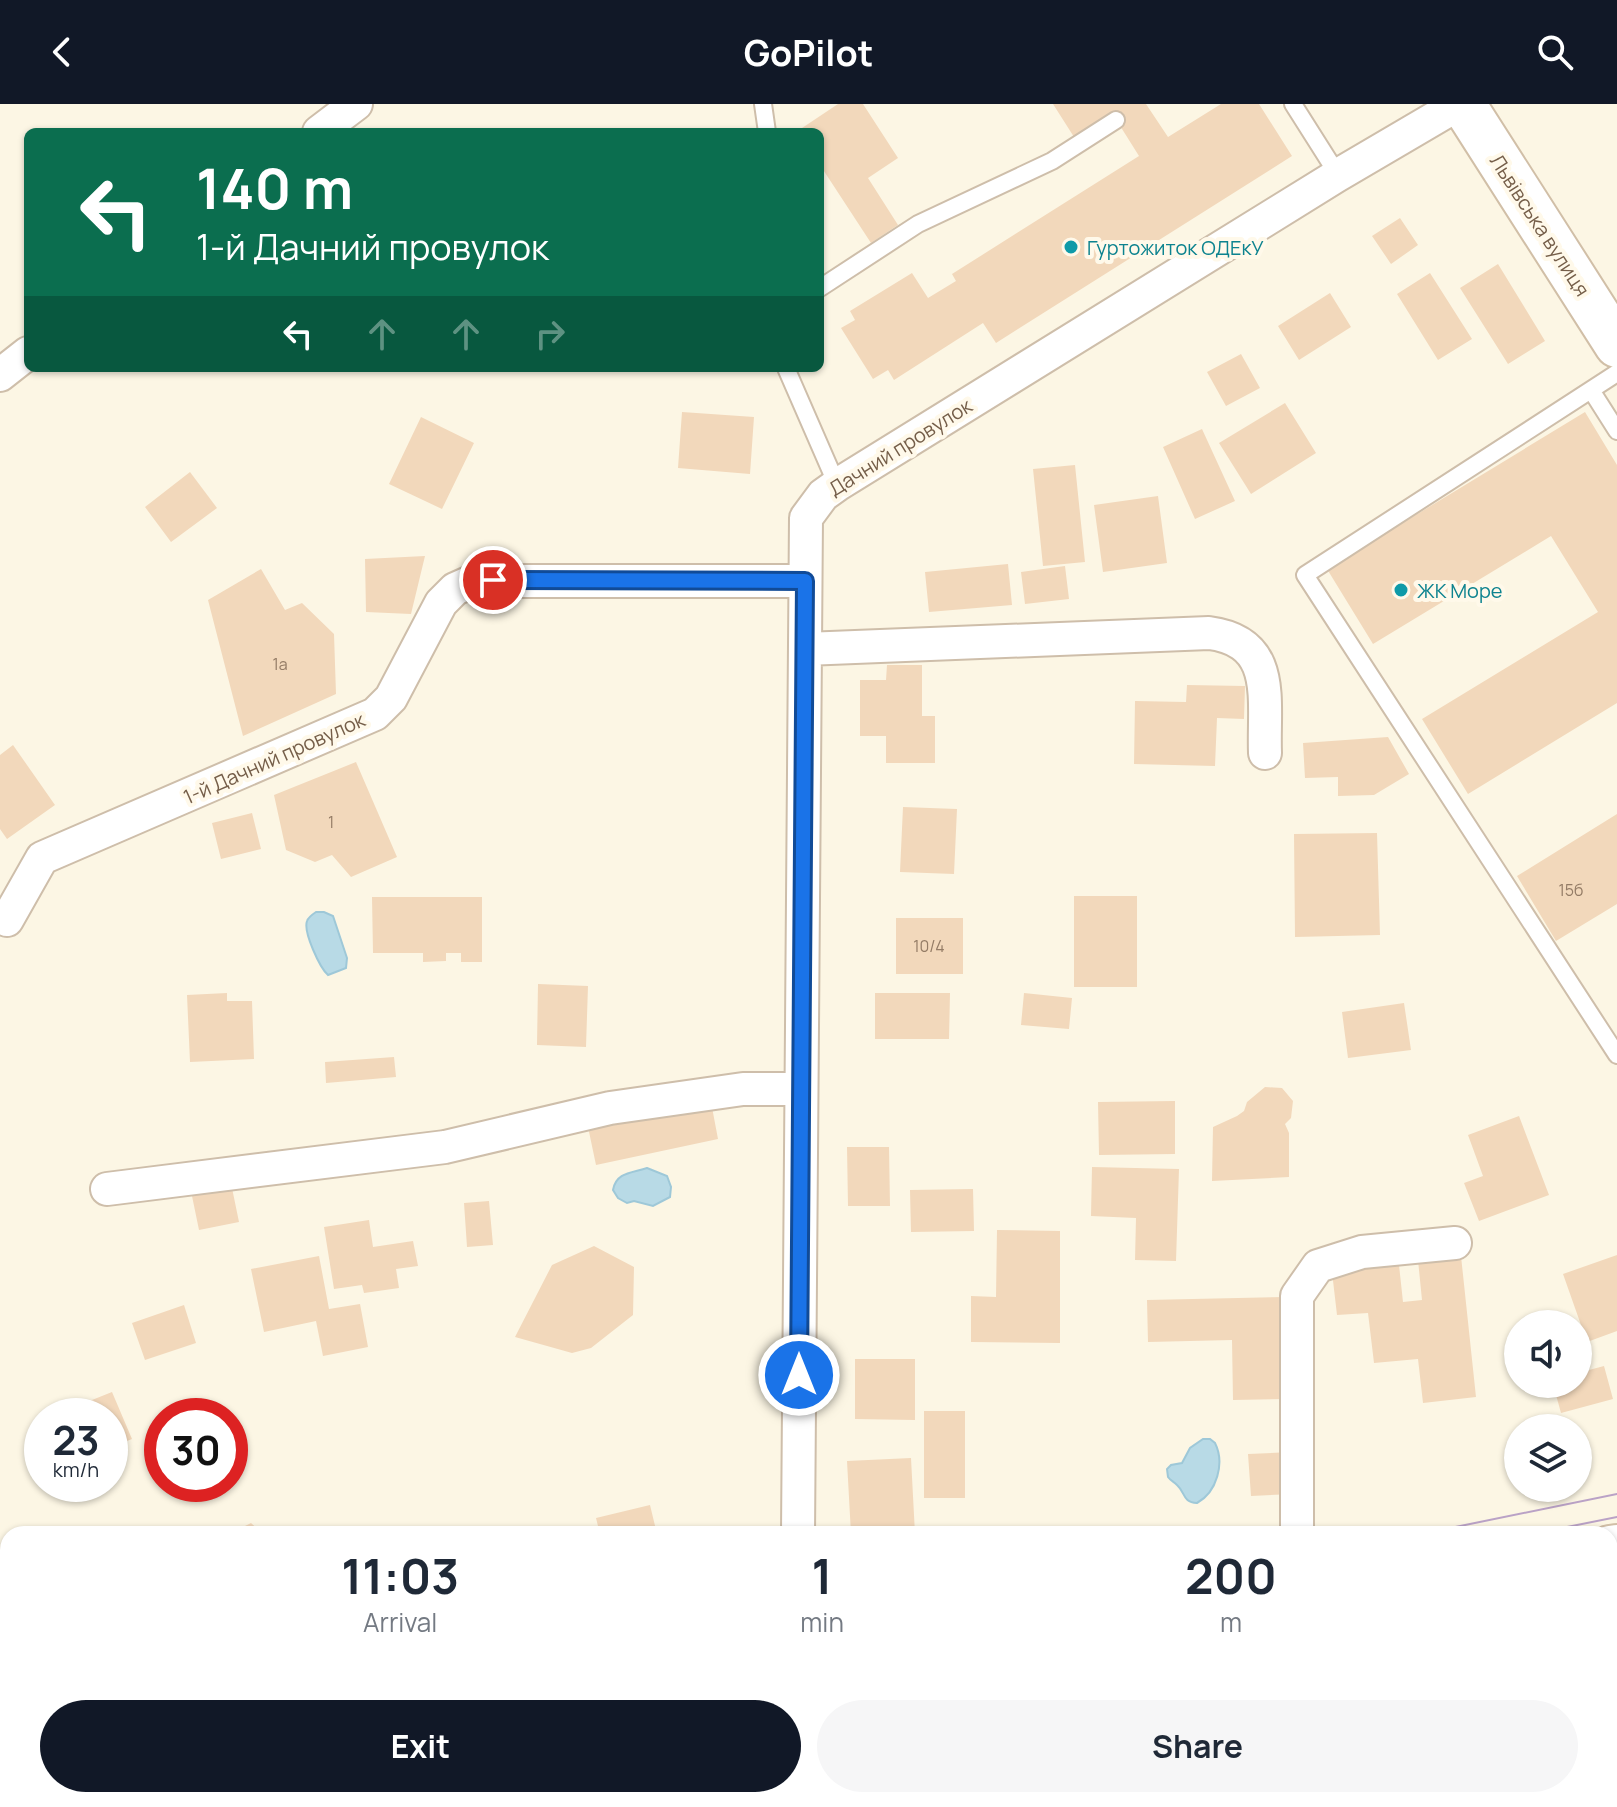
<!DOCTYPE html>
<html lang="en">
<head>
<meta charset="utf-8">
<style>
	body { margin:0; font-family:Manrope,sans-serif; background:#f6f6f7; color:#1f2937; height:100vh; display:flex; flex-direction:column; font-size:30px; white-space:nowrap }
	* { box-sizing:border-box; margin:0 }
	p { font-size:26px; color:#747a83 }
	.icon { flex:none; width:44px; height:44px; fill:none; stroke:currentColor; stroke-width:2; stroke-linecap:round; stroke-linejoin:round }
	.map { position:relative; flex:1; overflow:hidden }
	.drawer { position:absolute; left:0px; top:1422px; width:1618px; height:282px; display:flex; flex-direction:column; background:#fff; border-radius:24px 24px 0 0; box-shadow:0 2px 6px #0004 }
	.drawer>* { flex:none }
	.banner { position:absolute; left:24px; top:24px; width:800px; height:244px; border-radius:12px; box-shadow:0 2px 6px #0004; background:#0b6e4f; color:#fff; overflow:hidden }
	.controls { position:absolute; left:1504px; top:1206px; display:grid; gap:16px }
	.controls a { display:grid; place-items:center; width:88px; height:88px; border-radius:50%; background:#fff; box-shadow:0 2px 6px #0004; font-size:40px }
	.speed { position:absolute; left:24px; top:1294px; display:flex; gap:16px; font-size:40px; font-weight:700; text-align:center }
	.speed>* { display:grid; place-content:center; width:104px; height:104px; border-radius:50%; background:#fff; box-shadow:0 2px 6px #0004; line-height:1 }
	.speed small { font-size:20px; font-weight:400 }
	.speed .limit { border:12px solid #d22; background:#fff; color:#111 }
	.pin { position:absolute; display:grid; place-items:center; width:68px; height:68px; color:#fff; margin:-34px; border:4px solid #fff; border-radius:50%; box-shadow:0 2px 8px #0007 }
	.me { position:absolute; width:88px; margin:-44px; rotate:0deg; stroke-linejoin:round; filter:drop-shadow(0 0 6px #0008) }
	.turn { display:flex; align-items:center; gap:28px; height:168px; padding:0 40px; font-size:36px }
	.turn .icon { width:104px; height:104px; stroke-width:2.5 }
	.turn b { display:block; font-size:56px; line-height:68px }
	.lanes { display:flex; align-items:center; height:76px; padding:0 40px; background:#0003; justify-content:center; gap:40px; direction:ltr }
	.lanes .off { opacity:.35 }
	.eta { display:flex; justify-content:space-evenly; align-items:center; height:136px; text-align:center }
	.eta b { font-size:48px; font-weight:700; line-height:56px }
	.cta { display:flex; gap:16px; margin-top:auto; padding:16px 40px }
	.cta a { flex:1; height:92px; border-radius:48px; background:#111827; color:#fff; font-size:32px; font-weight:700; line-height:92px; text-align:center }
	.cta a+a { background:#f6f6f7; color:#1f2937 }
	header { display:flex; justify-content:space-between; align-items:center; height:104px; padding:0 40px; background:#111827; color:#fff; font-size:36px; font-weight:700 }
	.map>svg:first-child { display:block }
	.water { fill:#b8dae6; stroke:#9ec8d8; stroke-width:2 }
	.building { fill:#f2d8bb }
	.lines { fill:none; stroke-linecap:round; stroke-linejoin:round }
	.service-casing { stroke:#cebeaa; stroke-width:20 }
	.minor-casing { stroke:#cebeaa; stroke-width:36 }
	.secondary-casing { stroke:#d1bfa7; stroke-width:48 }
	.service { stroke:#fff; stroke-width:16 }
	.minor { stroke:#fff; stroke-width:32 }
	.secondary { stroke:#fff; stroke-width:44 }
	.tram { stroke:#baa2c6; stroke-width:2 }
	.route-casing { stroke:#114b97; stroke-width:20 }
	.route { stroke:#1a73e8; stroke-width:14 }
	.culture-dot { fill:#0f9aa8; stroke:#fff9ea; stroke-width:3 }
	.labels { text-anchor:middle; dominant-baseline:central; stroke-width:8; stroke-linejoin:round; paint-order:stroke }
	.number-label { font-size:16px; fill:#947c66 }
	.street-label { font-size:20px; fill:#755e49; stroke:#fff9ea }
	.culture-label { font-size:20px; fill:#0d838f; stroke:#fff9ea; text-anchor:start }
</style>
</head>
<body>
<header><svg class="icon" aria-label="back" viewBox="0 0 24 24"><path d="M15 5l-7 7 7 7"/></svg>GoPilot<svg class="icon" aria-label="search" viewBox="0 0 24 24"><circle cx="10" cy="10" r="6"/><path d="M15 15l6 6"/></svg></header>
<div class="map">
<svg width="1617" height="1703" viewBox="0 0 1617 1703">
	<rect width="100%" height="100%" fill="#fcf6e4"/>
	<path class="water" d="M316 808H324L333 812 347 854 346 864 328 871C320 864 303 828 307 817 308 814 313 810 316 808Z
		M647 1064 667 1072 671 1083 670 1093 653 1102 634 1097 627 1099 618 1094 613 1086C616 1068 632 1069 647 1064Z
		M1203 1335H1210L1215 1339C1225 1359 1217 1388 1197 1399 1182 1398 1186 1389 1177 1381 1174 1378 1170 1376 1168 1373L1167 1365 1171 1361 1182 1359 1190 1344Z"/>
	<path class="building" d="M838 0H863L898 54 868 74 898 121 871 139 820 61V28H796Z
		M1053 0H1146L1168 33 1221 0H1259L1292 52 996 239 983 219 894 276 888 266 873 275 841 224 855 216 850 207 912 169 928 194 956 177 952 170 1139 52 1112 9 1074 33Z
		M1400 114 1418 141 1391 160 1372 132Z
		M1498 160 1545 237 1508 260 1460 184Z
		M1430 169 1472 235 1438 256 1397 190Z
		M1330 189 1351 223 1299 256 1278 222Z
		M1241 250 1260 284 1226 302 1207 268Z
		M1285 299 1316 349 1251 390 1219 339Z
		M682 308 754 313 750 370 678 364Z
		M1585 308 1617 361V599L1468 690 1422 615 1598 508 1551 432 1373 540 1327 465Z
		M421 313 474 339 442 405 389 380Z
		M1202 325 1235 397 1195 415 1163 343Z
		M1075 361 1085 458 1043 462 1033 365Z
		M190 368 217 404 171 438 145 403Z
		M1158 392 1167 459 1103 468 1094 401Z
		M425 452 411 510 366 508 365 455Z
		M1008 460 1012 501 929 508 925 468Z
		M1065 462 1069 495 1025 500 1021 468Z
		M261 465 285 506 302 499 334 530 336 590 243 632 208 496Z
		M887 561H922V612H935V659H886V632H860V576H886Z
		M1187 581 1245 582 1244 615 1217 614 1215 662 1134 660 1135 597 1186 598Z
		M1388 633 1409 670 1374 691 1338 692V673L1305 674 1303 639Z
		M13 641 55 701 7 735 0 725V651Z
		M356 658 397 753 351 773 332 751 315 758 286 746 274 691Z
		M903 703 957 705 954 770 900 768Z
		M252 709 261 745 221 755 212 719Z
		M1617 710V800L1556 837 1517 772Z
		M1377 729 1380 831 1295 833 1294 730Z
		M1074 792H1137V883H1074Z
		M372 793H482V858H461V849H446V857L423 858V849H373Z
		M896 814H963V870H896Z
		M538 880 588 882 586 943 537 941Z
		M227 889V897H252L254 955 190 958 187 891Z
		M875 889H950L949 935H875Z
		M1024 889 1072 894 1069 925 1021 921Z
		M1404 899 1411 946 1348 954 1342 908Z
		M394 953 396 973 326 979 325 958Z
		M1265 983 1282 984 1293 997 1291 1014 1285 1020 1289 1029V1073L1212 1077 1213 1023 1237 1012 1244 1007 1247 998Z
		M1175 997V1050L1099 1051 1098 998Z
		M711 998 718 1035 596 1061 588 1023Z
		M1519 1012 1549 1091 1479 1117 1464 1079 1483 1072 1468 1031Z
		M847 1043H889L890 1102H848Z
		M1092 1063 1179 1065 1176 1157 1135 1156 1136 1114 1091 1112Z
		M232 1084 239 1118 199 1126 192 1092Z
		M973 1085 974 1127 911 1128 910 1086Z
		M489 1097 493 1141 467 1143 464 1099Z
		M369 1116 373 1143 413 1137 418 1162 396 1165 399 1184 364 1189 362 1181 334 1185 324 1123Z
		M997 1126 1060 1127V1239L971 1238V1192L996 1193Z
		M594 1142 634 1163 633 1211 591 1244 572 1249 515 1233 552 1161Z
		M1617 1151V1227L1587 1238 1563 1170Z
		M319 1152 329 1205 360 1200 368 1243 323 1252 316 1217 264 1228 251 1165Z
		M1461 1152 1476 1293 1423 1299 1418 1255 1374 1259 1368 1209 1337 1211 1332 1168 1399 1161 1403 1198 1422 1196 1418 1156Z
		M1286 1193 1289 1295 1233 1296 1232 1236 1148 1238 1147 1196Z
		M184 1201 196 1239 145 1256 132 1219Z
		M855 1255H915V1316L855 1315Z
		M1604 1262 1613 1295 1561 1309 1553 1280H1578V1269Z
		M112 1288 132 1335 110 1344V1312H86L82 1300Z
		M924 1307H965V1394H924Z
		M1291 1348 1293 1390 1251 1392 1248 1350Z
		M911 1354 915 1430H851L847 1357Z
		M650 1401 657 1430H600L596 1414Z
		M251 1419 263 1430H229Z"/>
	<g class="lines">
		<defs>
			<path id="service" d="M763 0 767 28
				M1293 0 1338 71
				M820 184 918 120 1052 57 1116 16
				M786 264 837 381
				M1617 269 1305 471 1617 951
				M1591 286 1617 327
				M1172 1696 1173 1703"/>
			<path id="minor" d="M319 28 356 0
				M0 271 28 249
				M805 545 1209 529C1278 538 1263 596 1265 649
				M7 816 42 754 375 610 391 594 441 499 455 485 473 477H805
				M107 1085 445 1043 610 1004 743 985H801
				M798 1430 806 414 823 391 837 381 1338 71 1459 0
				M1297 1430V1192L1318 1162 1362 1148 1455 1139
				M221 1703 260 1696"/>
			<path id="secondary" d="M1463 0 1617 241
				M1610 1444 1617 1443
				M791 1703V1696"/>
		</defs>
		<use href="#service" class="service-casing"/>
		<use href="#minor" class="minor-casing"/>
		<use href="#secondary" class="secondary-casing"/>
		<use href="#service" class="service"/>
		<use href="#minor" class="minor"/>
		<use href="#secondary" class="secondary"/>
		<path class="tram" d="M1421 1430 1617 1390
			M1532 1430 1617 1413
			M734 1703V1696
			M748 1703V1696"/>
	</g>
	<g class="lines">
		<defs>
			<path id="route" d="M493 476 805 477 799 1271"/>
		</defs>
		<use href="#route" class="route-casing"/>
		<use href="#route" class="route"/>
	</g>
	<g class="culture-dot">
		<circle cx="1071" cy="143" r="8"/>
		<circle cx="1401" cy="486" r="8"/>
	</g>
	<g class="labels">
		<g class="number-label">
			<text x="280" y="560">1а</text>
			<text x="331" y="718">1</text>
			<text x="1571" y="786">15б</text>
			<text x="929" y="842">10/4</text>
		</g>
		<g class="street-label">
			<text transform="translate(1540 121) rotate(57)">Львівська вулиця</text>
			<text transform="translate(900 343) rotate(-32)">Дачний провулок</text>
			<text transform="translate(274 654) rotate(-24)">1-й Дачний провулок</text>
		</g>
		<g class="culture-label">
			<text x="1087" y="143">Гуртожиток ОДЕкУ</text>
			<text x="1417" y="486">ЖК Море</text>
		</g>
	</g>
</svg>
<div class="controls">
<a><svg class="icon" aria-label="sound" viewBox="0 0 24 24"><path d="M4 9h4l5-4v14l-5-4H4zM17 9q2 3 0 6"/></svg></a>
<a><svg class="icon" aria-label="layers" viewBox="0 0 24 24"><path d="M12 4l9 5-9 5-9-5zM3 14l9 5 9-5"/></svg></a>
</div>
<div class="speed"><div>23<small>km/h</small></div><div class="limit">30</div></div>
<div class="pin" style="left:493px;top:476px;background:#d93025"><svg class="icon" aria-label="arrive" viewBox="0 0 24 24"><path d="M6 21V4h12l-3 4 3 4H6"/></svg></div>
<svg class="me" style="left:799px;top:1271px" viewBox="-20 -20 40 40"><circle r="17" fill="#1a73e8" stroke="#fff" stroke-width="3"/><path d="M0-11L8 9 0 5-8 9z" fill="#fff"/></svg>
<div class="banner">
<div class="turn"><svg class="icon" aria-label="left" viewBox="0 0 24 24"><path d="M17 20v-9H6M10 6l-5 5 5 5"/></svg><div><b>140 m</b>1-й Дачний провулок</div></div>
<div class="lanes"><svg class="icon" aria-label="left" viewBox="0 0 24 24"><path d="M17 20v-9H6M10 6l-5 5 5 5"/></svg><svg class="icon off" aria-label="ahead" viewBox="0 0 24 24"><path d="M12 20V5M6 11l6-6 6 6"/></svg><svg class="icon off" aria-label="ahead" viewBox="0 0 24 24"><path d="M12 20V5M6 11l6-6 6 6"/></svg><svg class="icon off" aria-label="right" viewBox="0 0 24 24"><path d="M7 20v-9h11M14 6l5 5-5 5"/></svg></div>
</div>
<section class="drawer">
<div class="eta">
<div><b>11:03</b><p>Arrival</p></div>
<div><b>1</b><p>min</p></div>
<div><b>200</b><p>m</p></div>
</div>
<div class="cta"><a>Exit</a><a>Share</a></div>
</section>
</div>
</body>
</html>
